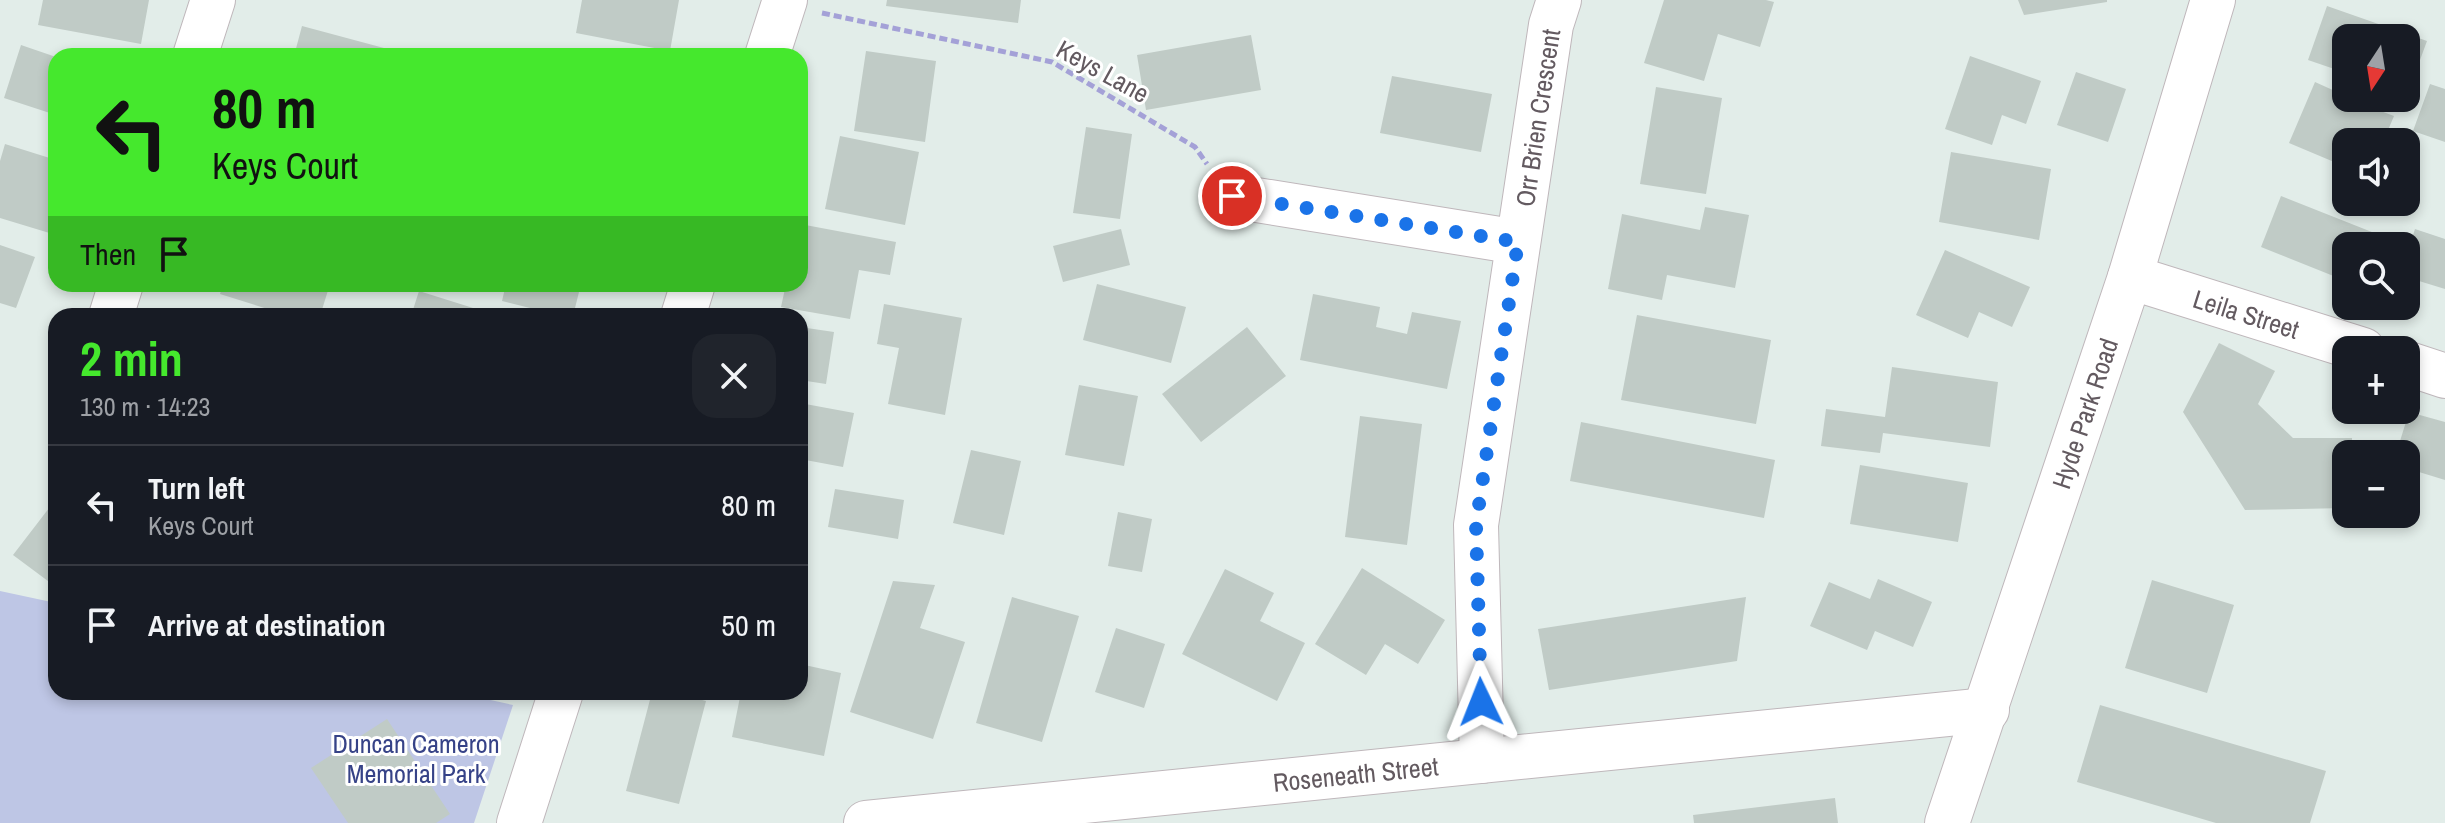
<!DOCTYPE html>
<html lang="en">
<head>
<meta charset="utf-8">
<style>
	body { margin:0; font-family:"Archivo Narrow",sans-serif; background:#20242c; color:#f1f3f6; height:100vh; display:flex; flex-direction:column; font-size:30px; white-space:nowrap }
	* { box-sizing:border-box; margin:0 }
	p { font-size:26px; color:#9ea1a6 }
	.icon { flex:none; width:44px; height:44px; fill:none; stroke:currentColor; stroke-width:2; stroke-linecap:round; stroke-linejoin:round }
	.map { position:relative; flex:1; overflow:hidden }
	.sheet { position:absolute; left:48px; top:308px; width:760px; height:392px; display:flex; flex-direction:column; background:#171b24; border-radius:24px; box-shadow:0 4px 12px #0003 }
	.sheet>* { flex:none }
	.top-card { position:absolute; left:48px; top:48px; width:760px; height:244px; border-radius:24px; box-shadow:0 4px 12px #0003; background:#45e82d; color:#111; overflow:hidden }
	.needle { width:52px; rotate:192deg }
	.controls { position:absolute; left:2332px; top:24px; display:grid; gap:16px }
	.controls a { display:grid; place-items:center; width:88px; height:88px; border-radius:16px; background:#171b24; box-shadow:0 4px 12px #0003; font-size:40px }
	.pin { position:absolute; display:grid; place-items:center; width:68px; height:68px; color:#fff; margin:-34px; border:4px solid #fff; border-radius:50%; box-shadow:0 2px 8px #0007 }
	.me { position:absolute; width:88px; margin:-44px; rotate:358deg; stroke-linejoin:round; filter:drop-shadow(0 0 6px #0008) }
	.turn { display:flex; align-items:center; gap:28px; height:168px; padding:0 32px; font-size:36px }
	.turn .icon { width:104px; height:104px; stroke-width:2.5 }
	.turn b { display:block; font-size:56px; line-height:68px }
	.then { display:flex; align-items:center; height:76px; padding:0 32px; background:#0003; gap:16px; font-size:30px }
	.round { display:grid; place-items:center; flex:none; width:84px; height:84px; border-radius:24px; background:#20242c }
	.head { display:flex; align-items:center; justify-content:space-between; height:136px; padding:0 32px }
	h1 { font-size:48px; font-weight:700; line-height:60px; color:#45e82d }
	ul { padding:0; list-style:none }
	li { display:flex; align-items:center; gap:24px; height:120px; padding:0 32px; border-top:2px solid #363941 }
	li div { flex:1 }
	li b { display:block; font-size:30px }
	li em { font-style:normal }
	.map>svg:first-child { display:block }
	.green { fill:#bec6e5 }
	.building { fill:#c0cbc6 }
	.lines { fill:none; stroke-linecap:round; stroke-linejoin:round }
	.minor-casing { stroke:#bfb7bb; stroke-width:46 }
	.path { stroke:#a4a1d7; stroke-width:5; stroke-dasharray:8 4; stroke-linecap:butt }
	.minor { stroke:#fff; stroke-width:44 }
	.route { stroke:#1a73e8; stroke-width:14; stroke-dasharray:0 25.2 }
	.labels { text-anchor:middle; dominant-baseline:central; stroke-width:6; stroke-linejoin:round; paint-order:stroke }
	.street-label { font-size:26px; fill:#635a60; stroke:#fff }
	.park-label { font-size:26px; fill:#364287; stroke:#fff }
</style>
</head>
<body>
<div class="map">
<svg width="2445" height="823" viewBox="0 0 2445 823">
	<rect width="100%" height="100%" fill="#e2ede9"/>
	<path class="green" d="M0 591 56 603V692H454L513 705 474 823H0Z"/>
	<path class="building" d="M43 0H149L141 44 38 25Z
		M582 0H679L670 51 576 33Z
		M887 0H1021L1018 23 886 6Z
		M1664 0H1766L1774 2 1760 47 1718 34 1704 81 1644 63Z
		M2018 0H2107V2L2024 15Z
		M2327 6 2427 41 2406 98V38H2346V73L2308 60Z
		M302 26 410 55V56H294Z
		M1251 35 1261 90 1146 110 1137 55Z
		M21 45 56 57V115L4 98Z
		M866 51 936 61 925 142 854 131Z
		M1970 56 2041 81 2026 124 2002 115 1992 145 1945 129Z
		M2076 72 2126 89 2108 142 2057 125Z
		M1392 76 1492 94 1481 152 1380 133Z
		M2315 82 2346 96V98L2394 116 2383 142H2346V167L2289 143Z
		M2430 84 2445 89V142L2413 131Z
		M1656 87 1722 98 1706 194 1640 184Z
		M1086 127 1132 134 1120 219 1073 213Z
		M840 136 919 152 905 225 825 209Z
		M5 144 56 160V235L0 218V161Z
		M1951 152 2051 169 2039 240 1939 222Z
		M2281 196 2382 236 2378 246H2346V281L2261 247Z
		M1705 207 1749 215 1735 288 1667 275 1662 300 1608 289 1622 214 1700 230Z
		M800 224 896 242 890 275 859 270 850 319 781 307 786 284H800Z
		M1121 229 1130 265 1063 282 1053 246Z
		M2415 229 2445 239V289L2406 277V257Z
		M0 245 35 257 16 308 0 303Z
		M1945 250 2030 287 2012 327 1979 312 1968 338 1916 315Z
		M223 284H330L320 316H290L220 294Z
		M506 284H581L573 316H562L502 301Z
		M1097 284 1186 307 1171 363 1083 340Z
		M419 291 489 313 488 316H411Z
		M1313 294 1380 307 1376 327 1407 334 1412 312 1461 321 1447 389 1300 360Z
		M884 304 962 318 945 415 888 404 899 348 877 344Z
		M1637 315 1771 340 1756 424 1621 400Z
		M800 327 834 332 826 384 800 380Z
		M1247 327 1286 376 1201 442 1162 394Z
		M2219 343 2275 371 2258 404 2293 438H2352V454H2346V508L2245 510 2183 412Z
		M1892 367 1998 382 1990 447 1883 433 1880 453 1821 446 1826 409 1885 417Z
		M1079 385 1138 396 1124 466 1065 455Z
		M800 403 854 413 843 467 800 459Z
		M2409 412 2445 422V480L2406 468V454H2396Z
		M1360 416 1422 424 1407 545 1345 537Z
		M1581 422 1775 460 1764 518 1570 481Z
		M971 450 1021 461 1004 535 953 523Z
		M1860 465 1968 483 1958 542 1850 524Z
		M835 489 904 500 898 539 828 527Z
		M56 499V587L13 555Z
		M1118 512 1152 519 1142 572 1108 566Z
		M1362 568 1445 620 1418 664 1385 644 1366 675 1315 644Z
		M1225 569 1274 593 1260 621 1305 643 1277 701 1182 654Z
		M1878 579 1932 602 1913 647 1875 631 1867 650 1810 626 1829 582 1870 599Z
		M2152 580 2234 605 2207 693 2125 668Z
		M893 581 935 585 920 628 965 642 933 739 850 712Z
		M1012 597 1079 616 1042 742 976 723Z
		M1746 597 1737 661 1549 690 1538 629Z
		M1116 628 1165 644 1144 708 1095 692Z
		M800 664 841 673 824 756 732 737 741 692H800Z
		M652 692H671L706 701 679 804 626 791Z
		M2100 705 2326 771 2310 823H2216L2077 782Z
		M387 719 450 814 436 823H348L311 768Z
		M1835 798 1838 823H1694L1693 815Z"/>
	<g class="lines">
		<defs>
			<g id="minor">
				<path d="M195 56 213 0"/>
				<path d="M767 56 785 0"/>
				<path d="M1232 196 1518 242"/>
				<path id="s1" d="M2130 277 2363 350"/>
				<path d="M111 316 121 284"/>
				<path d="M683 316 693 284"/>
				<path d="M2406 363 2445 376"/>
				<path id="s2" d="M1482 761 1476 525 1551 25 1559 0"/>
				<path d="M519 823 561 692"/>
				<path id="s3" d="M866 823 1987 710"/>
				<path id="s4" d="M1947 823 2130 277 2213 0"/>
			</g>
		</defs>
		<use href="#minor" class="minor-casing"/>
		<path class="path" d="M822 13 1052 62 1195 147 1207 164"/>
		<use href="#minor" class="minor"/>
	</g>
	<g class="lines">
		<path class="route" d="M1232 196 1518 242 1476 525 1481 702"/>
	</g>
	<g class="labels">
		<g class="street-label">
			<text transform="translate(1103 71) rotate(29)">Keys Lane</text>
			<text stroke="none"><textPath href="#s2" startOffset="648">Orr Brien Crescent</textPath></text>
			<text stroke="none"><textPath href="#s1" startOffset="122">Leila Street</textPath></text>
			<text stroke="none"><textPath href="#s4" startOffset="432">Hyde Park Road</textPath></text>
			<text stroke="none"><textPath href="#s3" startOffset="492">Roseneath Street</textPath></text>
		</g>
		<g class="park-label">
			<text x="416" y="743">Duncan Cameron<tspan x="416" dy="30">Memorial Park</tspan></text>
		</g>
	</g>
</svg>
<div class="controls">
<a><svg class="needle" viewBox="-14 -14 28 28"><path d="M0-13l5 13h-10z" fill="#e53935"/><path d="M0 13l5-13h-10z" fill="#9ea1a6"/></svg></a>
<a><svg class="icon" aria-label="sound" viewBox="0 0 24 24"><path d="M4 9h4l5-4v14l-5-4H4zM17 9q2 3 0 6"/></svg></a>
<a><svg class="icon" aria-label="search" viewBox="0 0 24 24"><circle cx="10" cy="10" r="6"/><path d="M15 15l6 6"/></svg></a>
<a>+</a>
<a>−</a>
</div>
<div class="pin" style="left:1232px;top:196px;background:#d93025"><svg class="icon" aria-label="arrive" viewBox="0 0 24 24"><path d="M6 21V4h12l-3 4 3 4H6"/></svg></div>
<svg class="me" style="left:1481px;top:702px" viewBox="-20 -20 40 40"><path d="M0-17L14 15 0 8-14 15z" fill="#1a73e8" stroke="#fff" stroke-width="4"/></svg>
<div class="top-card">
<div class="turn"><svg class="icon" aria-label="left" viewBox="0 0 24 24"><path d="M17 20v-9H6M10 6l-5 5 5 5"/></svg><div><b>80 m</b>Keys Court</div></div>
<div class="then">Then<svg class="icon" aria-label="arrive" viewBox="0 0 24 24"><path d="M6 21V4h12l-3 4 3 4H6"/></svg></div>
</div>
<section class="sheet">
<div class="head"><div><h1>2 min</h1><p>130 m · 14:23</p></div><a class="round"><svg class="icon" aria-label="close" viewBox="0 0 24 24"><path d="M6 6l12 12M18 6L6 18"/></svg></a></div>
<ul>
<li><svg class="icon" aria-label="left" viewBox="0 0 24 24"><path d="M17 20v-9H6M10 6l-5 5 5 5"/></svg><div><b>Turn left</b><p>Keys Court</p></div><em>80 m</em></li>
<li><svg class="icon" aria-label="arrive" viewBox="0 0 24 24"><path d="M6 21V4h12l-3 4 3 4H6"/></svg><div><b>Arrive at destination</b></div><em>50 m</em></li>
</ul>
</section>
</div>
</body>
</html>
